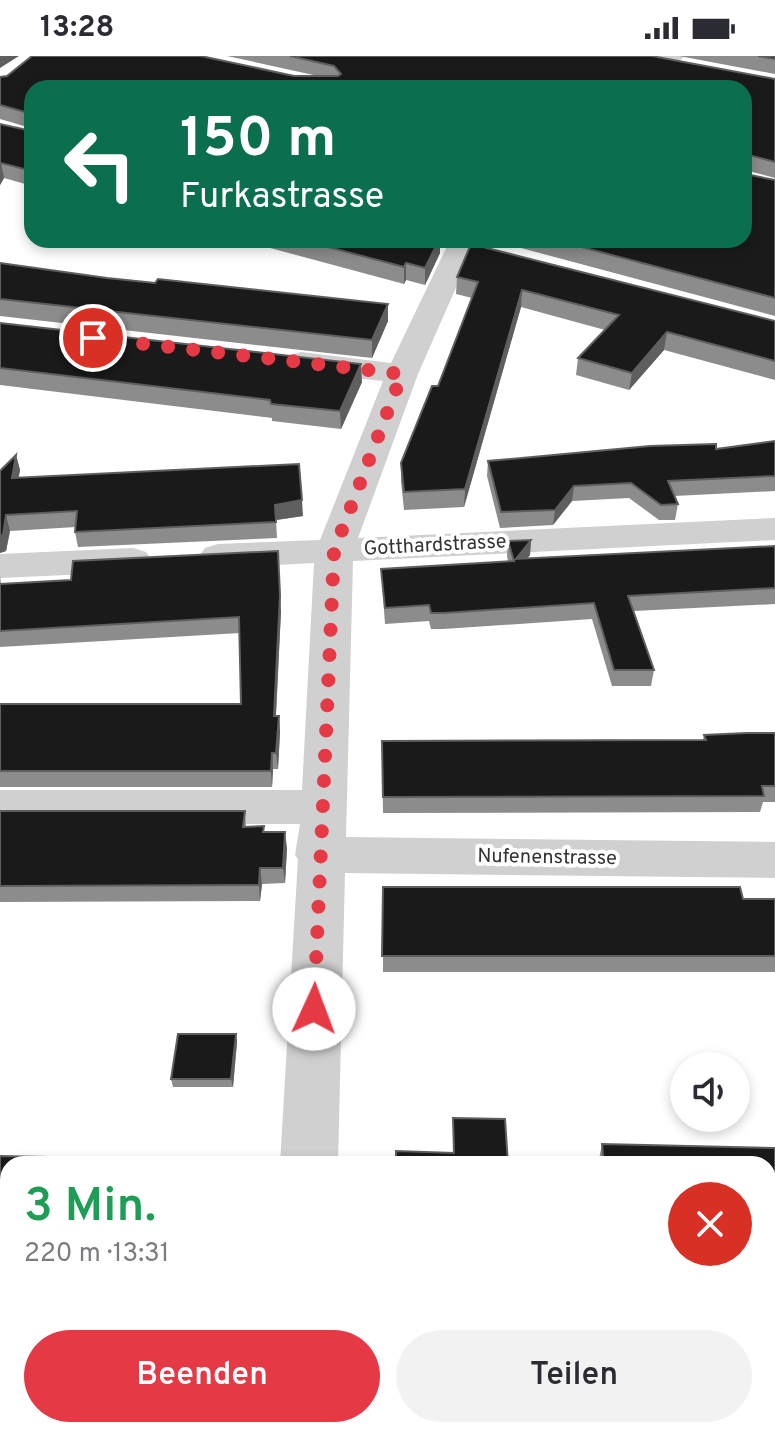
<!DOCTYPE html>
<html lang="de">
<head>
<meta charset="utf-8">
<style>
	body { margin:0; font-family:Overpass,sans-serif; background:#f2f2f3; color:#2b2b33; height:100vh; display:flex; flex-direction:column; font-size:30px; white-space:nowrap }
	* { box-sizing:border-box; margin:0 }
	p { font-size:26px; color:#7c7c81 }
	.icon { flex:none; width:44px; height:44px; fill:none; stroke:currentColor; stroke-width:2; stroke-linecap:round; stroke-linejoin:round }
	.map { position:relative; flex:1; overflow:hidden }
	.side { position:absolute; left:0px; top:1100px; width:776px; height:282px; display:flex; flex-direction:column; background:#fff; border-radius:24px 24px 0 0; box-shadow:0 4px 12px #0003 }
	.side>* { flex:none }
	.guide { position:absolute; left:24px; top:24px; width:728px; height:168px; border-radius:24px; box-shadow:0 4px 12px #0003; background:#0b6e4f; color:#fff; overflow:hidden }
	.tools { position:absolute; left:670px; top:996px; display:grid; gap:16px }
	.tools a { display:grid; place-items:center; width:80px; height:80px; border-radius:50%; background:#fff; box-shadow:0 4px 12px #0003; font-size:40px }
	.pin { position:absolute; display:grid; place-items:center; width:68px; height:68px; color:#fff; margin:-34px; border:4px solid #fff; border-radius:50%; box-shadow:0 2px 8px #0007 }
	.me { position:absolute; width:88px; margin:-44px; rotate:2deg; stroke-linejoin:round; filter:drop-shadow(0 0 6px #0008) }
	.turn { display:flex; align-items:center; gap:28px; height:168px; padding:0 24px; font-size:36px }
	.turn .icon { width:104px; height:104px; stroke-width:2.5 }
	.turn b { display:block; font-size:56px; line-height:68px }
	.round { display:grid; place-items:center; flex:none; width:84px; height:84px; border-radius:42px; background:#f2f2f3 }
	.overview { display:flex; align-items:center; justify-content:space-between; height:136px; padding:0 24px }
	h1 { font-size:48px; font-weight:600; line-height:60px; color:#1e9e55 }
	.action { display:flex; gap:16px; margin-top:auto; padding:16px 24px }
	.action a { flex:1; height:92px; border-radius:48px; background:#e63946; color:#fff; font-size:32px; font-weight:600; line-height:92px; text-align:center }
	.action a+a { background:#f2f2f3; color:#2b2b33 }
	.status { display:flex; justify-content:space-between; align-items:center; height:56px; padding:0 40px; background:#fff; direction:ltr }
	.status svg { height:22px; fill:currentColor }
	.map>svg:first-child { display:block }
	.lines { fill:none; stroke-linecap:round; stroke-linejoin:round }
	.minor { fill:#d0d0d0; fill-rule:evenodd }
	.wall { fill:#8c8c8c }
	.shaded-wall { fill:#5f5f5f }
	.building { fill:#1a1a1a; stroke:#5f5f5f; stroke-width:2 }
	.route { stroke:#e63946; stroke-width:14; stroke-dasharray:0 25.2 }
	.labels { text-anchor:middle; dominant-baseline:central; stroke-width:8; stroke-linejoin:round; paint-order:stroke }
	.street-label { font-size:20px; fill:#333; stroke:#fff }
</style>
</head>
<body>
<div class="status"><b>13:28</b><svg viewBox="0 0 49 12"><path d="M0 12V9h3v3zM5 12V6h3v6zM10 12V3h3v9zM15 12V0h3v12zM26 1h20v11H26zM47 4h2v5h-2z"/></svg></div>
<div class="map">
<svg width="775" height="1381" viewBox="0 0 775 1381">
	<rect width="100%" height="100%" fill="#fff"/>
	<g class="lines">
		<path class="minor" d="M660 0H685L648 32H622Z
			M450 184H480L473 193 418 318 358 482 775 462V484L353 505 346 781 775 786V822L345 817 338 1108H280L298 803 295 799 300 768H0V734H302L314 507 218 512 205 508 199 500 205 492 218 488 320 484 383 325 301 316 290 313 285 306 290 299 301 296 391 307Z
			M133 492 146 496 152 504 146 512 133 516 0 522V498Z
			M0 1267H8V1331H0Z
			M768 1290 775 1291V1355L768 1354Z
			M266 1374H332L331 1381H265Z"/>
	</g>
	<path class="wall" d="M227 0H652L775 23V122L745 114V118L775 124V260L491 184H744L32 32V130L4 122 0 129V68L31 75V72L0 63V21L318 20Z
		M679 0H775V18Z
		M253 184H440V197L425 229 406 224 404 228 259 189V186Z
		M0 207 388 265 372 302 0 260Z
		M457 221 775 265V324L664 294 629 334 576 319 578 302 605 274 521 251 464 451 404 454 401 425V407L438 330 472 242 456 238Z
		M0 267 362 326 341 373 272 365V362L0 329Z
		M775 385V435L674 440 678 448 675 464H659L629 442 572 445 553 469 500 472 487 420 488 405 716 393Z
		M16 399 20 414 18 422 303 460 276 464 277 482 78 491 75 476 76 471 10 475 6 495 0 497Z
		M531 484 530 499 527 502 775 490V548L634 555 654 614 651 630H612L592 563 443 573H431L429 565 385 568 381 513 508 505 507 500 508 485Z
		M0 519 1 528 281 555 276 660H279L280 676 278 713H273L272 731H0V648H241L240 577 0 591Z
		M775 677V746H763L760 756 383 757 382 685 703 684 704 679Z
		M0 755H245L246 771 264 770V776L287 792 285 827 262 828 260 845 0 846Z
		M383 831 743 843H775V916H383Z
		M236 978 237 986 233 1031H173L171 1023Z
		M602 1088 775 1092V1230H768V1108H599V1103Z
		M0 1100 239 1105 240 1108H8V1221L0 1220Z"/>
	<path class="shaded-wall" d="M0 0H19L0 12Z
		M1 107 4 122 0 129V108Z
		M439 184H440V197L425 229V212Z
		M406 207V224L404 228V211Z
		M522 234 521 251 464 451 465 433Z
		M388 248V265L372 302V284Z
		M667 276 664 294 629 334 632 317Z
		M361 308 362 326 341 373 340 355Z
		M16 399 20 414 16 438 12 422Z
		M574 430 572 445 553 469 555 454Z
		M302 444 303 460 276 464 275 449Z
		M6 459 10 475 6 495 0 497V480Z
		M531 484 530 499 515 518 516 503Z
		M278 495 281 555 275 676 274 660Z
		M279 660 280 676 278 713 276 697Z
		M272 697 273 713 272 731 271 715Z
		M285 776 287 792 285 827 283 812Z
		M260 812 262 828 260 845 259 829Z
		M236 978 237 986 233 1031 231 1023Z"/>
	<path class="building" d="M32 0H201L294 20H338L341 18 334 10 290 0H652L775 23V106L745 98V118L775 124V242L555 184H744V32H32V58L0 49V21L7 20Z
		M758 0H775V3Z
		M32 63V115L1 107 0 108V68L31 75Z
		M302 184H439L425 212 406 207 404 211Z
		M471 188 775 265V305L667 276 632 317 578 302 619 259 522 234 465 433 404 436 401 407 432 330H438L478 226 457 221Z
		M0 207 107 222 155 227 158 223 388 248 372 284 0 243Z
		M0 267 361 308 340 355 271 348 270 344 0 312Z
		M775 385V420L668 425 678 448 661 449 631 427 574 430 555 454 501 456 488 405 650 390 716 388V393Z
		M16 399 12 422 299 408 302 444 275 449 276 466 75 476 77 455 6 459 3 479 0 480V415Z
		M531 484 516 503 775 490V532L628 540 654 614H614L594 547 444 557H431L429 549 385 552 381 513 514 505 508 485Z
		M278 495 280 539 274 660H279L276 697H272L271 715H0V648H241L239 561 0 575V528L71 524 73 505Z
		M747 677H775V730H762L764 740 383 741 382 685 706 684 704 679Z
		M0 755H245L243 771 264 770 263 776H285L283 812H260L259 829 0 830Z
		M383 831H740L743 843H775V900H382Z
		M178 978H236L231 1023H171Z
		M453 1062 505 1063 508 1108H396V1095L454 1097Z
		M602 1088 775 1092V1217L768 1216V1108H604Z
		M0 1100 239 1105V1108H8V1207H0Z
		M0 1365H8V1374H141L140 1379 193 1381H0Z
		M444 1374H530V1376L755 1379V1381H383V1375L444 1377Z"/>
	<g class="lines">
		<path class="route" d="M93 282 402 318 334 495 314 953"/>
	</g>
	<g class="labels">
		<g class="street-label">
			<text transform="translate(435 490) rotate(-3)">Gotthardstrasse</text>
			<text transform="translate(547 802) rotate(1)">Nufenenstrasse</text>
		</g>
	</g>
</svg>
<div class="tools">
<a><svg class="icon" aria-label="sound" viewBox="0 0 24 24"><path d="M4 9h4l5-4v14l-5-4H4zM17 9q2 3 0 6"/></svg></a>
</div>
<div class="pin" style="left:93px;top:282px;background:#d93025"><svg class="icon" aria-label="arrive" viewBox="0 0 24 24"><path d="M6 21V4h12l-3 4 3 4H6"/></svg></div>
<svg class="me" style="left:314px;top:953px" viewBox="-20 -20 40 40"><circle r="19" fill="#fff"/><path d="M0-13L10 11 0 6-10 11z" fill="#e63946"/></svg>
<div class="guide">
<div class="turn"><svg class="icon" aria-label="left" viewBox="0 0 24 24"><path d="M17 20v-9H6M10 6l-5 5 5 5"/></svg><div><b>150 m</b>Furkastrasse</div></div>
</div>
<section class="side">
<div class="overview"><div><h1>3 Min.</h1><p>220 m · 13:31</p></div><a class="round" style="background:#d93025;color:#fff"><svg class="icon" aria-label="close" viewBox="0 0 24 24"><path d="M6 6l12 12M18 6L6 18"/></svg></a></div>
<div class="action"><a>Beenden</a><a>Teilen</a></div>
</section>
</div>
</body>
</html>
